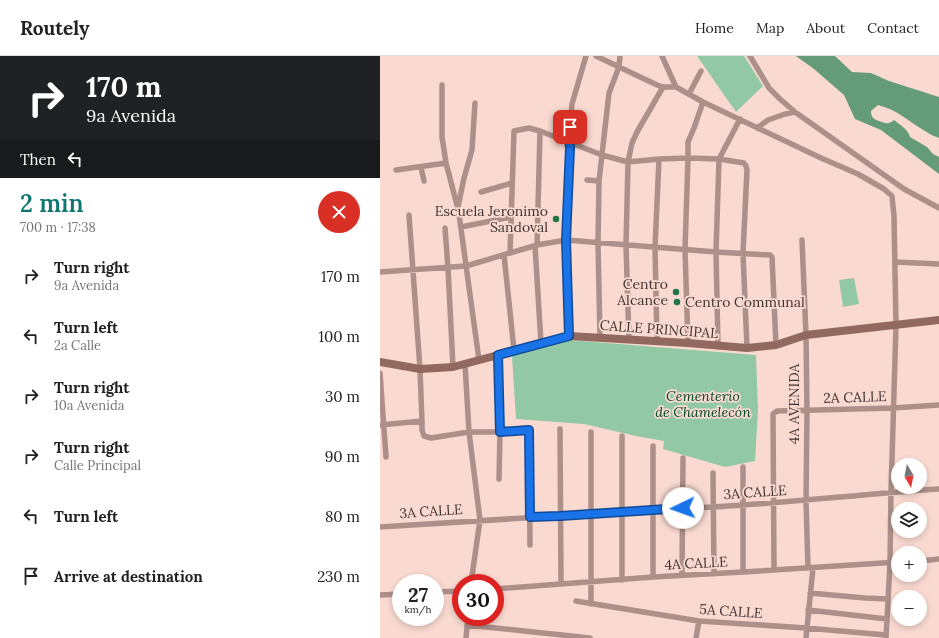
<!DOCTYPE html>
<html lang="en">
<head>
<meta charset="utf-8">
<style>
	body { margin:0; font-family:Lora,serif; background:#f2f2f2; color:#222; height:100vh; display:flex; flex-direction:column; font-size:15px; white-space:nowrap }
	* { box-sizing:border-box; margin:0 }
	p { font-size:13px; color:#767676 }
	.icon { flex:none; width:22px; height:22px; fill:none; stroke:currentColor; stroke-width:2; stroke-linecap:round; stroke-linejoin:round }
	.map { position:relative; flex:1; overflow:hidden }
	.panel { display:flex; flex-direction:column; background:#fff; width:380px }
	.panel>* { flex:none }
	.hud { background:#202124; color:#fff; overflow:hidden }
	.needle { width:26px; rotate:170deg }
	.buttons { position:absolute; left:511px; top:402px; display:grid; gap:8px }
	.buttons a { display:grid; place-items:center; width:36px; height:36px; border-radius:50%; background:#fff; box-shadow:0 2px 6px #0003; font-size:20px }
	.speed { position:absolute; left:12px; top:518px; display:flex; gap:8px; font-size:20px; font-weight:700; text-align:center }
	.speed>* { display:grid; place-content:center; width:52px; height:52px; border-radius:50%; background:#fff; box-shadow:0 2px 6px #0003; line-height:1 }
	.speed small { font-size:10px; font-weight:400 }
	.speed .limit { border:6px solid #d22; background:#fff; color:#111 }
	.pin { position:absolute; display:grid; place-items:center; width:34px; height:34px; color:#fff; margin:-17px; border-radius:8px; box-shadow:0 2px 6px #0006 }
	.me { position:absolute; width:44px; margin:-22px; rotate:267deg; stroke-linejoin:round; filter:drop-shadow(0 0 3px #0008) }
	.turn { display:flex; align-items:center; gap:14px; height:84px; padding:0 20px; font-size:18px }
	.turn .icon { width:52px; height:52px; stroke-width:2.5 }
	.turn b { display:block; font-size:28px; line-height:34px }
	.then { display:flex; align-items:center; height:38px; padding:0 20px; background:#0003; gap:8px; font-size:15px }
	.round { display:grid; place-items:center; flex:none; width:42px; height:42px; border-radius:21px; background:#f2f2f2 }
	.summary { display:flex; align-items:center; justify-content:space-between; height:68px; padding:0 20px }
	h1 { font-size:24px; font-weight:600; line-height:30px; color:#0f766e }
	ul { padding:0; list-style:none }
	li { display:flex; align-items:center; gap:12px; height:60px; padding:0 20px }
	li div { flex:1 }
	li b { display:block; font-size:15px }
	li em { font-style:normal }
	header { display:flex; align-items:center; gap:24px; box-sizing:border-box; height:56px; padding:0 20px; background:#fff; border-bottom:1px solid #e0e0e0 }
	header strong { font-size:19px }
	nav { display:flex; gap:22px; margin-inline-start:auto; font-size:14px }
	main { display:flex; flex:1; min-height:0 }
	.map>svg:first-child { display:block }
	.green { fill:#93c8a6 }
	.water { fill:#649c79 }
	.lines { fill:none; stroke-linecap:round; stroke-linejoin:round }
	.street { stroke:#ac9089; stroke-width:5.5 }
	.secondary { stroke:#91695f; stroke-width:8 }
	.route-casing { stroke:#114b97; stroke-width:10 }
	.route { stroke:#1a73e8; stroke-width:7 }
	.poi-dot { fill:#207649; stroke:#f9d9d0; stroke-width:1.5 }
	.labels { text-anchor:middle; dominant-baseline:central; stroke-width:3.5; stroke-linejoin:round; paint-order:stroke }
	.poi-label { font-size:14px; fill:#403430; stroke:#f9d9d0; text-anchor:end }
	.street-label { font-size:14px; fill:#403430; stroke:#f9d9d0 }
	.park-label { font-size:14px; font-style:italic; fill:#004928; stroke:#f9d9d0 }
</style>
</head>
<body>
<header>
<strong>Routely</strong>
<nav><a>Home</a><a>Map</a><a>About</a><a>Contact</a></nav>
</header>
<main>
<section class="panel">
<div class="hud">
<div class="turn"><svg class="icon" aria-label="right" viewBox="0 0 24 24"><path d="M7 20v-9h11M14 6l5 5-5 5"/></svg><div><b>170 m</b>9a Avenida</div></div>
<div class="then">Then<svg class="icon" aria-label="left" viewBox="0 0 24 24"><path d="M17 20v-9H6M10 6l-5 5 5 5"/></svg></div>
</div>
<div class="summary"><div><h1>2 min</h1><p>700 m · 17:38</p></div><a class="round" style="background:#d93025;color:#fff"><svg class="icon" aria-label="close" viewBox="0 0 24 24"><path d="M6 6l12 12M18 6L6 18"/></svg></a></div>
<ul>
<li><svg class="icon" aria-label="right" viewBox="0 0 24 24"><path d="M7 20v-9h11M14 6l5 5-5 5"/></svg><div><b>Turn right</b><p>9a Avenida</p></div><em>170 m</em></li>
<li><svg class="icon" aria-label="left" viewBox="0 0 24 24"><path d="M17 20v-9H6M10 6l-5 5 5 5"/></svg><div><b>Turn left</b><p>2a Calle</p></div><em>100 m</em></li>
<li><svg class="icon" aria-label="right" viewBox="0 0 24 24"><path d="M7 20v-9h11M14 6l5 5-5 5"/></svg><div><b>Turn right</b><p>10a Avenida</p></div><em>30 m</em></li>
<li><svg class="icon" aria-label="right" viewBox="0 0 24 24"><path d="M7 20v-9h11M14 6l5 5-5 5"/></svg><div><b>Turn right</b><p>Calle Principal</p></div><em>90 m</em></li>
<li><svg class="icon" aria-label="left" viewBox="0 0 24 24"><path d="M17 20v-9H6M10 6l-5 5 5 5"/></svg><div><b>Turn left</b></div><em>80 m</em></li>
<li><svg class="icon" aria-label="arrive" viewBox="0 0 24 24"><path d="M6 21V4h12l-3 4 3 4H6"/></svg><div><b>Arrive at destination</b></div><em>230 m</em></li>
</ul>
</section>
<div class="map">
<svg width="559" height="582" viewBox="0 0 559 582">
	<rect width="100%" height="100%" fill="#f9d9d0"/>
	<path class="green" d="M317 0H364L383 30 356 56Z
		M474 222 479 248 463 251 459 224Z
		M189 284 376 299 378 354 375 405 345 411 283 393 284 385 256 380 204 368 136 363 132 300Z"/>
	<path class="water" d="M416 0H455L472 16 491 17 509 25 559 41V82C554 80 549 78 545 75 528 65 518 54 498 49L491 55C491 61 493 63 499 65 505 67 508 69 514 64 520 69 528 73 530 81L547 91 553 98 559 101V118L501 74 475 63 464 39 434 13Z"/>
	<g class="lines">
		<path class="street" d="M216 0 277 29 283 31H296L323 46 441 102 478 118 504 133 512 140 514 160 516 269 511 436 510 507 506 582
			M282 0 296 31
			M370 0 389 32 400 43 415 56 524 133 559 152
			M62 29V81L66 107 77 149
			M309 38 321 15
			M95 47 92 94 84 122 78 151 99 304
			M377 72 388 64 405 58 415 56
			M41 111 44 125
			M16 114 66 107
			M207 124 219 125
			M101 136 132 127
			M29 159 40 313 42 365
			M81 171 131 161
			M65 172 68 212 73 311
			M422 184 426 279 427 355 426 445 428 512
			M157 189 160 75
			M155 190 161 287
			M130 197 134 75 149 72 160 75 222 99 248 106 279 103 308 102 339 103 364 107 366 110 367 114 363 197 367 292
			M124 199 134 294
			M515 206 559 208
			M0 216 86 210 157 189 186 184 336 196 390 199 392 201 396 289
			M189 280 186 184 190 92 189 82 192 48 206 0
			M220 282 218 187 219 125 229 37 239 11 240 0
			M249 284 246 189 248 106 252 87 257 76 283 31
			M277 285 275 191 279 103
			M308 287 305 194 308 102V86L314 72 323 46
			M338 290 336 196 339 103 360 63
			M117 299 120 376 119 423
			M85 308 89 376 100 464 91 527
			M0 317 6 401
			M0 369 42 365V374L44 380 51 382 89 376H120L149 374 150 489
			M180 373 181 528
			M211 376V548
			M273 390V521
			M363 411V516
			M333 417 334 518
			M0 471C91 465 181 460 272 454 292 452 312 452 333 451 408 447 483 438 559 433
			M540 505 559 503
			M394 514 393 358 397 355 513 352 559 349
			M302 519 303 402
			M242 524V380
			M115 533 273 521 363 516 518 506
			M55 536 81 535
			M430 537 485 542 508 543
			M0 539 21 538
			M196 545 319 565 426 572 506 579
			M428 554 507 563
			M87 569 210 582
			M86 582 88 561
			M316 582 319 565
			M426 582 433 512"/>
		<path class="secondary" d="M0 306 40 313 73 311 189 280 308 287 367 292 396 289 426 279 559 264"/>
	</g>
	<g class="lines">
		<defs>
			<path id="route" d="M190 71 189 82 190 92 186 184 189 280 118 299 120 376 149 374 150 461 180 460 303 452"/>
		</defs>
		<use href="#route" class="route-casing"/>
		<use href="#route" class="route"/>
	</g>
	<g class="poi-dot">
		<circle cx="176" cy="163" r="4"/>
		<circle cx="296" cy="236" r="4"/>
		<circle cx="297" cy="246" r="4"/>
	</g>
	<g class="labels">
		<g class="poi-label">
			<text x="168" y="155">Escuela Jeronimo<tspan x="168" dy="16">Sandoval</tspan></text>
			<text x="288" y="228">Centro<tspan x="288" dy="16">Alcance</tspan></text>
			<text x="305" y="246" text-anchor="start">Centro Communal</text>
		</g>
		<g class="street-label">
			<text transform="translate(279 273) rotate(4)">CALLE PRINCIPAL</text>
			<text transform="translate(475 341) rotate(-2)">2A CALLE</text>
			<text transform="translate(414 348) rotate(-90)">4A AVENIDA</text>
			<text transform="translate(375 436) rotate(-4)">3A CALLE</text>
			<text transform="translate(51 455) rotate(-4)">3A CALLE</text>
			<text transform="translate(316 507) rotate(-3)">4A CALLE</text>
			<text transform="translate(351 555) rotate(4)">5A CALLE</text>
		</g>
		<g class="park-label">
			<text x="323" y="340">Cementerio<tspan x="323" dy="16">de Chamelecón</tspan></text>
		</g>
	</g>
</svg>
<div class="buttons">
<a><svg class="needle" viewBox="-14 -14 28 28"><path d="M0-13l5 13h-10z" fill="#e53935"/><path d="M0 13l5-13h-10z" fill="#767676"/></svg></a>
<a><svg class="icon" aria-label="layers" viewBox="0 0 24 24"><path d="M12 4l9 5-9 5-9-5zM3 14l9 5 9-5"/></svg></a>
<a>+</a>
<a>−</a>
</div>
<div class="speed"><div>27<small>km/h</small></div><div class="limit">30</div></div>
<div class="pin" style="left:190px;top:71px;background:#d93025"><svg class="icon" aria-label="arrive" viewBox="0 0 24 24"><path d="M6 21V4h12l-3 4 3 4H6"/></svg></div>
<svg class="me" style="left:303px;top:452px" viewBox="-20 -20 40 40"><circle r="19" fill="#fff"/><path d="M0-13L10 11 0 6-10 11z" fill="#1a73e8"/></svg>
</div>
</main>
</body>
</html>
